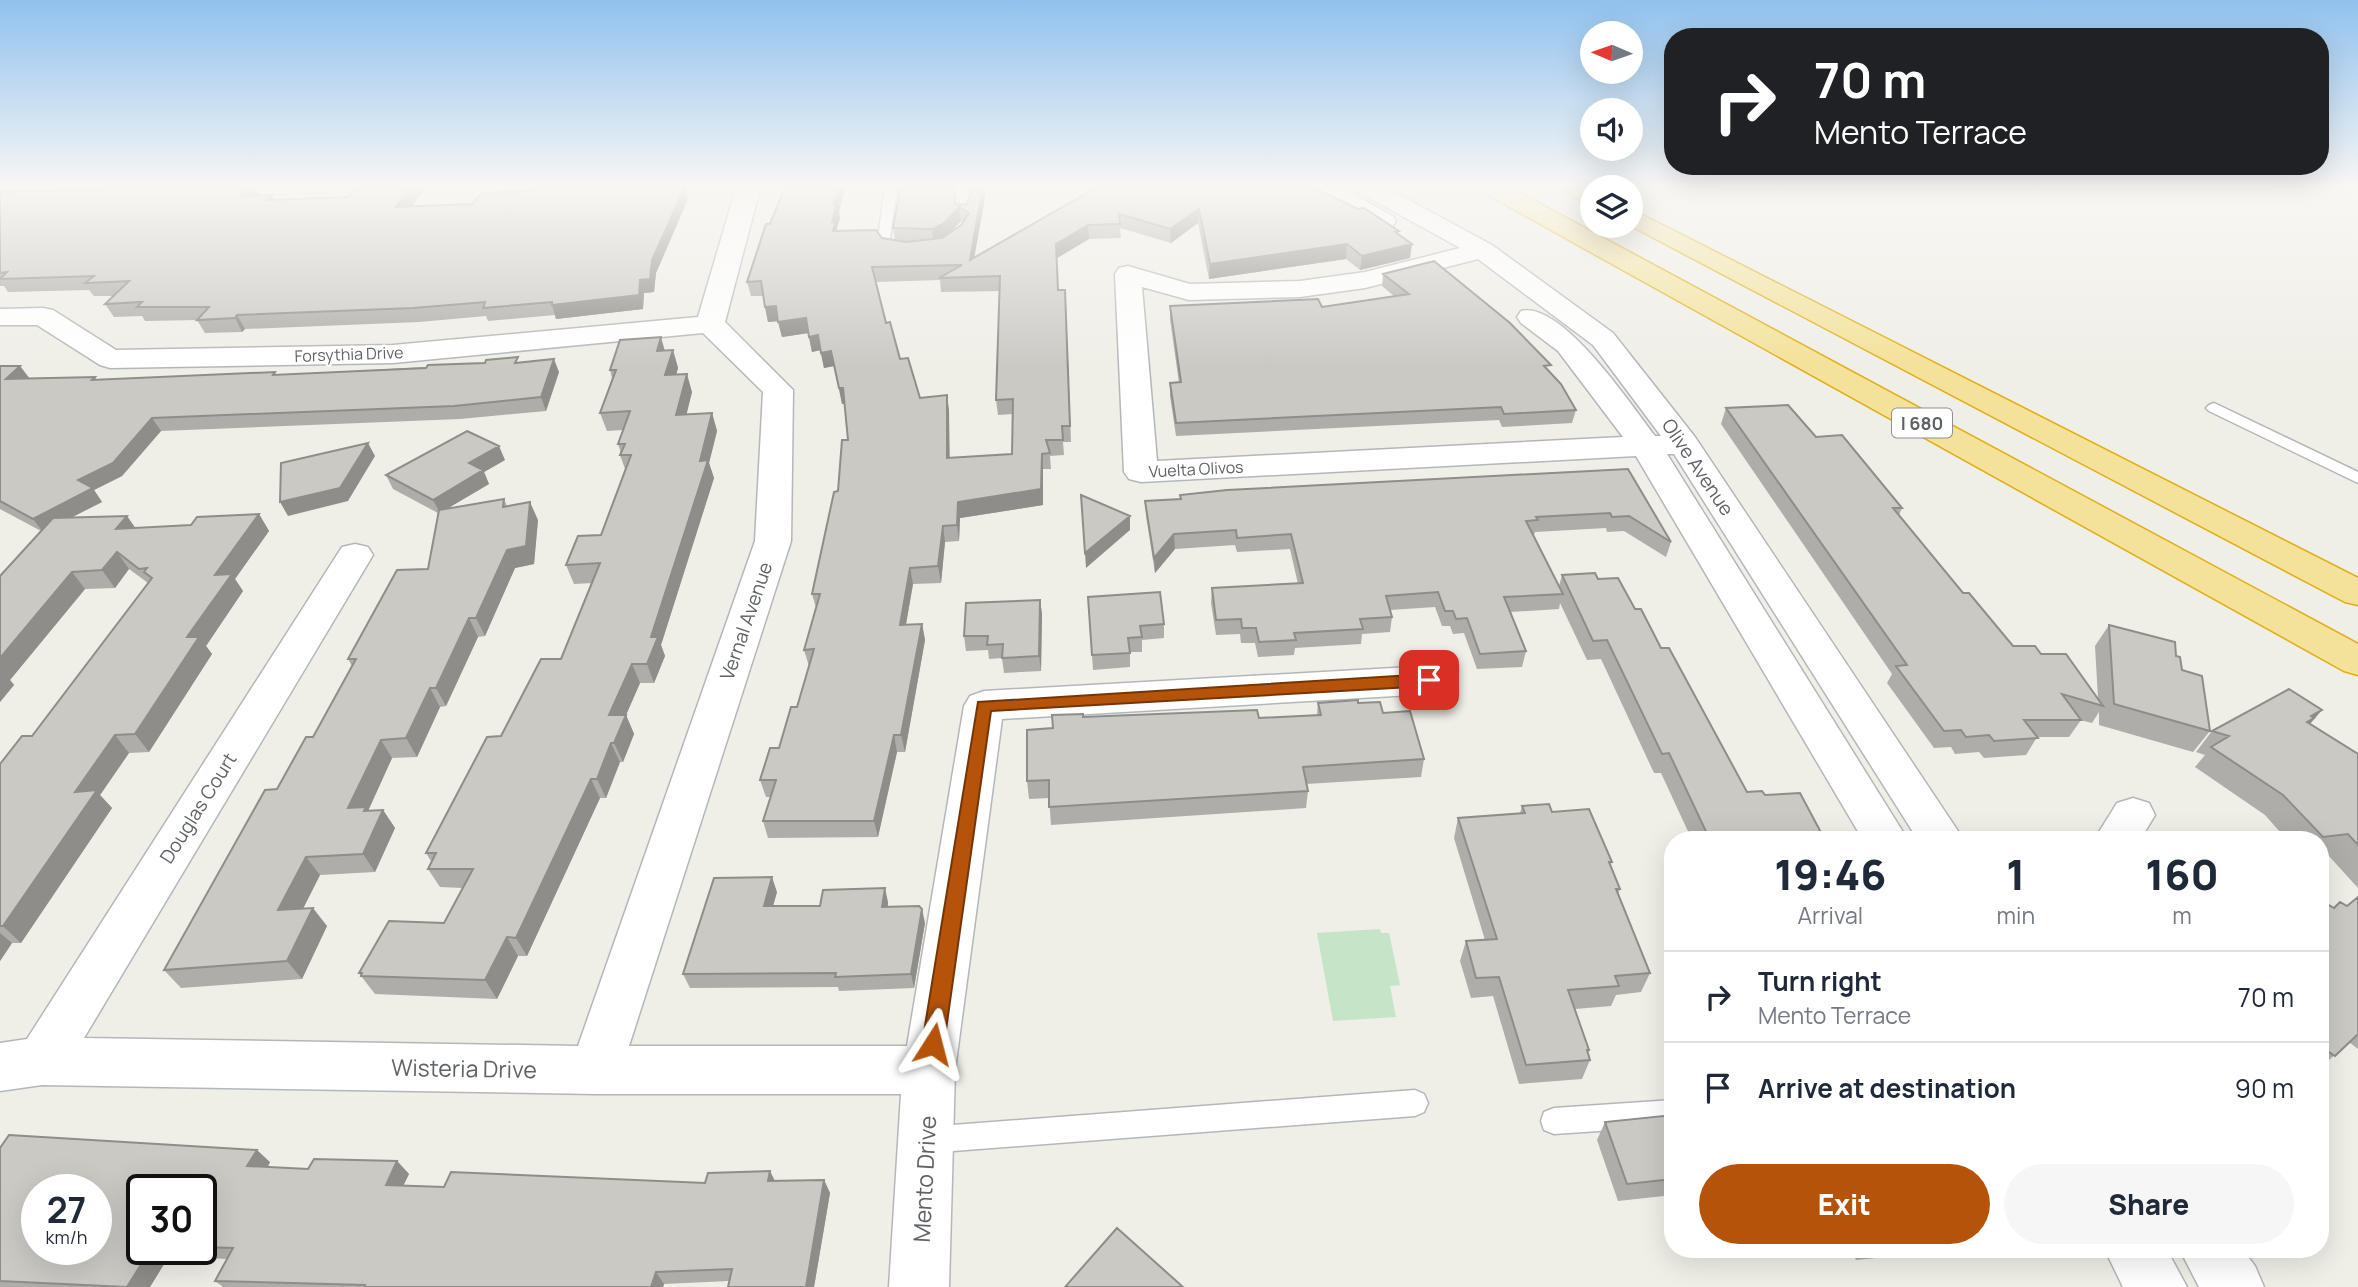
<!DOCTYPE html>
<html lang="en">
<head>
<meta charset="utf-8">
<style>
	body { margin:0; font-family:Manrope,sans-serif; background:#f6f6f7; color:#1f2937; height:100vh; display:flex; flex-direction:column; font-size:26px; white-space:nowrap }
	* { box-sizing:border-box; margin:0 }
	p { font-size:23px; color:#747a83 }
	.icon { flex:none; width:38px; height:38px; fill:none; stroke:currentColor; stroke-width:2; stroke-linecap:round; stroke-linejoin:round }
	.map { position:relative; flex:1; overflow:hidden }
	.drawer { position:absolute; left:1664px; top:831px; width:665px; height:427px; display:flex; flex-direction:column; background:#fff; border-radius:28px; box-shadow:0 7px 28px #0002 }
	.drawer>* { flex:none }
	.guide { position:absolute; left:1664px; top:28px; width:665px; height:147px; border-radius:28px; box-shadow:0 7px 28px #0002; background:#202124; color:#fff; overflow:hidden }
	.needle { width:46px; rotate:272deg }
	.tools { position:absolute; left:1580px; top:21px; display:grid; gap:14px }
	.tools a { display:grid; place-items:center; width:63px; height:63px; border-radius:50%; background:#fff; box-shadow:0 7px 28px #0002; font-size:35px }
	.speed { position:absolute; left:21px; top:1174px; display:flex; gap:14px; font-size:35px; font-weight:700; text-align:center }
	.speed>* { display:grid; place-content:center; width:91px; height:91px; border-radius:50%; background:#fff; box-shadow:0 7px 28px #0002; line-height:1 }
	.speed small { font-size:18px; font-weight:400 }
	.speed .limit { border:4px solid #111; border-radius:10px; background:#fff; color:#111 }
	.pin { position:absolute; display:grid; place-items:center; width:60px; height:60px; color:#fff; margin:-30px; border-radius:14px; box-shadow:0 4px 10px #0006 }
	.me { position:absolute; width:77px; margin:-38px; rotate:9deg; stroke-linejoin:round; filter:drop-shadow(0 0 5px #0008) }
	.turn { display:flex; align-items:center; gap:24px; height:147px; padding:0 35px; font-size:32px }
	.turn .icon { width:91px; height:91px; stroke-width:2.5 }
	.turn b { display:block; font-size:49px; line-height:60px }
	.eta { display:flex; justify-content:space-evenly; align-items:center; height:119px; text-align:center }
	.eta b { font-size:42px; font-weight:800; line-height:49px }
	.primary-button { display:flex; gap:14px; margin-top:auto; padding:14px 35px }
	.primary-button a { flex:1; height:80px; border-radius:42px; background:#b45309; color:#fff; font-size:28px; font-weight:800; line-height:80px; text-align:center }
	.primary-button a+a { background:#f6f6f7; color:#1f2937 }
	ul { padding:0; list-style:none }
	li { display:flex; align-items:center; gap:21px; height:91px; padding:0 35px; border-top:2px solid #e0e1e3 }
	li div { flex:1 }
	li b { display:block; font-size:26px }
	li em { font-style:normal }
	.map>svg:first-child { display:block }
	.green { fill:#c6e4c8 }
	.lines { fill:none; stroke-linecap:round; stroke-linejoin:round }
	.lane-casing { stroke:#b4b7ba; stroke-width:3 }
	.street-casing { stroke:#b4b7ba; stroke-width:3 }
	.highway-casing { stroke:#e2ad14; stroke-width:3 }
	.lane { fill:#fff; fill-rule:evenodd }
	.street { fill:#fff; fill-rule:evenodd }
	.highway { fill:#f4e29a; fill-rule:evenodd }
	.wall { fill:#afada9; fill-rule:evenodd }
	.shaded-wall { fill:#8e8d89 }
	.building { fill:#cbc9c4; stroke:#8e8d89; stroke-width:2; fill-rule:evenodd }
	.route { fill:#b45309; stroke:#753606; stroke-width:2 }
	.labels { text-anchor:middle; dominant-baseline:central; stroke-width:5; stroke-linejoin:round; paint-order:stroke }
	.far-street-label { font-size:16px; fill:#5f6266; stroke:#fff }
	.shield { fill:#fff; stroke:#8f9194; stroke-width:2 }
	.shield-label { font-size:18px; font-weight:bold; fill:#5f6266 }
	.street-label { font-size:19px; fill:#5f6266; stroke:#fff }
	.near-street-label { font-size:23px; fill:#5f6266; stroke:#fff }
</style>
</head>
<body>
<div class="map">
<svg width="2358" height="1287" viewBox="0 0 2358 1287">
	<rect width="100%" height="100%" fill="#efeee7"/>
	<path class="green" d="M1380 929 1381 933H1389L1400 985 1390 986 1396 1017 1333 1021 1317 933Z"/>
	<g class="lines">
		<defs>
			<path id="lane" d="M885 185H897L890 239 894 244 910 247V253L885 250 878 239Z
				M945 185H959L972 198 967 216H959L960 199Z
				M2214 403 2358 472V483L2209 411 2206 408 2209 405Z
				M1415 1090 1424 1094 1428 1103 1424 1112 1415 1116 927 1153 917 1149 913 1140 917 1131 927 1127Z
				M1673 1100V1126L1554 1134 1544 1130 1541 1121 1544 1112 1554 1108Z"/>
			<path id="street" d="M73 185H100C92 196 84 200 72 197L68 192Z
				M192 185H335L331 190 323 192 201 196 193 194 189 189Z
				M737 185H761L725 322 793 390 791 541 629 1046H907L964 706 970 696 984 691 1429 666 1443 670 1449 680 1443 690 1429 694 1002 719 955 1070 949 1287H889L901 1094H595L42 1085 0 1091V1043L27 1039 342 547 355 544 368 547 373 555 84 1038 578 1046 755 541 763 392 703 333 393 363 110 368 100 365 37 325H0V309L43 308 53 310 116 350 393 345 698 317Z
				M1306 185H1336L1393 216 1396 221 1393 226 1384 228 1375 226 1310 190Z
				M1351 185H1381L1492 245 1613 333 1695 437 1964 840H1918L1674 454H1667L1908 840H1863L1636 456 1141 482 1129 479 1124 472 1115 274 1119 268 1128 266 1190 284 1300 281 1365 272 1460 248 1355 190ZM1478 259 1593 345 1661 436H1655C1631 405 1562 301 1521 311L1517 317 1521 323 1558 351 1623 437 1157 461 1142 287 1189 300 1300 297 1365 288Z
				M2133 798 2149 803 2155 815 2140 840H2094L2117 803Z
				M2105 1250H2167L2187 1287H2123Z
				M2180 1250H2243L2255 1266 2264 1287H2199Z"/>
			<path id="highway" d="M1475 185H1505L2358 644V675L2344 671 1479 190Z
				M1559 185 1592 187V204L1583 202Z
				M1631 209 2358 578V605L2345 602 1631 226Z"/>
		</defs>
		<use href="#lane" class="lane-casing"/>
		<use href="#street" class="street-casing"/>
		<use href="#highway" class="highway-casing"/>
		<use href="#lane" class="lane"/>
		<use href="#street" class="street"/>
		<use href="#highway" class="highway"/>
	</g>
	<path class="wall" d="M254 185 259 195H272L275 200 411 206 472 204 531 191 597 185H685L688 199 656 273 654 292 644 293 643 309 556 319 555 315 488 321 486 316 419 322 245 329 242 332 205 333 197 320 145 321 142 316 114 317 105 304 114 296H94L89 290 8 292 4 286H0V192Z
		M983 185 985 198 974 258 1101 185 1399 231 1398 234 1410 258 1360 270 1346 259 1209 279 1198 223 1171 243 1120 228 1121 238 1089 239 1057 258 1058 290 1066 305 1071 442H1063L1064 455 1050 456 1051 469H1043V505L960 518 959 541 945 542 941 583 913 584 906 624H922L925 640 905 752H897L878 837 768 838 763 821 771 797H766L760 780 779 748 797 707 809 666 804 650 816 608 812 594 838 491 848 440 845 403 842 404 834 366 824 368 820 350 812 352 808 333 782 337 778 321 768 322 763 296H751L747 282 839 212 840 218 837 228V231L895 241 893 228 956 203 957 205 967 204ZM961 221 963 222 961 225 947 235ZM940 280 941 292 1000 291 996 400 998 415 1013 414 1012 454 949 458V411L947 395 920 398 900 359 886 323 876 282Z
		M1383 274 1549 372 1576 410 1572 423 1502 427 1499 420 1176 436 1170 396V383H1179L1170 319V306L1322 307 1394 296 1382 286Z
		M673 350 678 368 676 375 692 392 686 414 712 413 717 431 709 463 714 478 661 645 665 656 654 683H640L626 715 634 734 623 762H620L606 798H600L527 956H518L497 999 375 994 361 976 359 973 444 923 463 888 440 887 428 869 431 861 426 853 501 736 561 659 592 583 574 584 566 565 601 535 625 469 620 455 621 453 618 444 623 430 607 431 600 413 612 378 610 370 665 351Z
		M520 362 559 372 546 411 460 419 161 431 122 476 94 490 102 502 72 517 135 528 191 525 259 514 269 531 235 579 243 591 206 646 212 654 149 752 129 753 100 795 112 808 21 943H12L0 961V764L32 736 148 583 129 569 115 588 85 589 10 680 14 685 0 702V576L41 531 0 509V366H20L29 378 95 377 97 380 275 372 276 375Z
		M1726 408 1816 437 1902 508 1899 515 1963 593 2013 646 2041 654 2098 698 2095 646 2109 625 2176 656 2182 670 2210 731 2193 752 2099 725V712L2092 723 2080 720H2081L2069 737H2037L2026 755 1984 758 1979 752 1955 754 1951 747 1934 748 1887 683 1892 674 1721 424Z
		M505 460 484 472 489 484 448 508 504 499 507 506 538 520 534 564 515 568 485 636 478 637 446 706 440 707 417 757 392 758 368 811 383 810 395 828 375 872 320 875 303 909 327 926 302 979 181 988 164 970 277 789 313 737 352 666 348 659 428 569 438 513 393 489 386 475Z
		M1628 469 1671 542 1666 557 1624 531 1607 532 1606 528 1535 532 1534 535H1533L1559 586 1562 575 1598 579 1635 609 1661 648 1747 792 1765 795 1825 840H1692L1661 773H1654L1601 659 1587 660 1560 603 1559 609 1510 612 1526 651 1522 667 1477 669 1464 633 1453 634 1450 626H1442L1435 607 1390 610 1392 617 1390 632 1362 634 1361 644 1295 648 1294 655 1258 657 1255 643H1241L1240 634 1216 635 1211 603 1212 588 1298 584 1290 549 1237 552 1235 545 1175 549 1155 573 1146 516 1145 501 1180 499V495Z
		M1088 597 1164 624V638L1142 640V652H1130V667L1093 670Z
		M1040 600 1042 614 1041 671 1004 673 1002 658 989 659 988 650 966 651 964 636Z
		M1318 703H1358L1383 713 1424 759 1421 777 1306 784 1308 791 1306 808 1051 825 1049 798 1029 799 1027 781 1053 728 1083 717 1259 718 1317 715Z
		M2310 723 2358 754V888L2328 855 2320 856V840H2287L2265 815 2195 767 2205 755 2196 752 2212 731Z
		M1522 806 1552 812 1612 862 1610 866 1620 889 1618 894 1650 973 1641 992 1616 995 1611 1006 1575 1009 1589 1050 1588 1053 1590 1060 1582 1079 1519 1084 1493 996 1471 998 1460 961 1466 941 1485 940 1454 838 1458 818 1520 813Z
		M777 892 773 906H820L888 902V907L925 923 914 988 839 991 838 987 690 988 683 974Z
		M2358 897V1049L2349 1042 2320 1068V900L2334 908 2347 906Z
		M1673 1115V1195L1618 1201 1597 1140 1605 1122Z
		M0 1148 270 1162 268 1167 308 1169 397 1161 409 1174 403 1185 444 1187 705 1183 824 1180 830 1193 814 1287H728L729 1281 664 1284 663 1287H223L215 1281 227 1259 169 1256 150 1287H0ZM201 1190V1250H142Z
		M1851 1250H1956L1856 1260Z"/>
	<path class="shaded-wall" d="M252 185H254L260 197 242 196Z
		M413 185H428L401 220 396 207Z
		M677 185H685L688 199 656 273 654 292 644 293 643 309 556 319 552 305 640 280 652 260Z
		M840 185H846L839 212 840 218 837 228 838 236 836 245 832 222 834 204Z
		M954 185 956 210 959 207 961 221 944 238 934 243 932 229Z
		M983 185 985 198 971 275 970 260Z
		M1199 209 1198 223 1171 243 1170 229Z
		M1088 225 1089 239 1057 258 1056 244Z
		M1347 244 1346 259 1209 279 1210 264Z
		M1412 244 1410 258 1360 270 1362 256Z
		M776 306 779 321 768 322 765 307Z
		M237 315 245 329 242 332 235 318Z
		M806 318 809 333 782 337 778 322Z
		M818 335 821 350 812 352 809 337Z
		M661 337 666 355 657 351Z
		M673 350 678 368 671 393 665 375Z
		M831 351 834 366 824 368 821 353Z
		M554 359 559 372 546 411 541 397Z
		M20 366 30 379H6Z
		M687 374 692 392 682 433 676 415Z
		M839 388H843L847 403 842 404Z
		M947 395 949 411 950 474 947 458Z
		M712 413 717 431 709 463 714 478 661 645 665 656 654 683 647 664 651 637 700 461Z
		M152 418 161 431 122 476 94 490 102 502 43 532 33 519Z
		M368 443 375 456 348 501 288 516 280 502Z
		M499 446 505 460 484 472 489 484 440 513 433 500 469 463Z
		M1042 454 1043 469V505L960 518 959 541 957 525 958 502Z
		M530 502 538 520 534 564 515 568 485 636 476 618Z
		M259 514 269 531 235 579 243 591 206 646 212 654 149 752 135 734 215 575Z
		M127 516 139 533 116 529Z
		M1130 516V530L1086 568 1085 553Z
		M943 526 945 542 941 583 938 566Z
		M1174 534 1175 549 1155 573 1154 558Z
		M117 552 129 569 115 588 102 570Z
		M910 568 913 584 903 641 900 625Z
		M72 572 85 589 10 680 14 685 0 702V658Z
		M1040 600 1042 614 1041 671 1039 656Z
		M469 618 478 637 446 706 436 688Z
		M922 624 925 640 905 752 901 735Z
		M632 664 640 683 626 715 634 734 623 762 614 743 609 715Z
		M430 688 440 707 417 757 406 738Z
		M2322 710 2304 731 2311 716Z
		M115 735 129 753 100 795 112 808 21 943 3 926 75 792Z
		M894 735 897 752 878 837 874 821Z
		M381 740 392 758 368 811 383 810 395 828 375 872 363 854 348 808Z
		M611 743 620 762 606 798 597 779Z
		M591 779 600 798 527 956 516 938Z
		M306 857 320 875 293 928 278 910Z
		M772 877 777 892 769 920 764 906Z
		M885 888 888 902 886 922 882 907Z
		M313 908 327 926 302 979 287 961Z
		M922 909 925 923 914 988 911 974Z
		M0 933 12 943 0 961Z
		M507 937 518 956 497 999 485 980Z
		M257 1150 270 1162 261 1179 247 1166Z
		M397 1161 409 1174 398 1197 386 1185Z
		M770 1171 776 1183 768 1181Z
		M824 1180 830 1193 814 1287H806Z
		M150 1250H160L169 1256 150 1287H127Z
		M656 1272 664 1284 663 1287H651Z"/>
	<path class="building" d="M218 185H252L242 196 272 195 266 200 348 197 359 185H413L396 207 472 204 482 193 531 191 533 188 597 185H677L676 187H685L652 260 650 279 640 280 639 295 552 305V302L483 308 485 302 413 308 237 315 235 318 197 320 209 307H137L142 302 105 304 129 281 85 283 94 276 0 279 7 272 0 273V192Z
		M786 185H840L834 204H837L832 222H835L833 231 876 230 882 238 906 242 942 238 961 225 969 213 959 207 943 224 932 229 893 228 901 185H954L955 202 957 205 967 204 973 185H983L970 260 1101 185H1308L1358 209 1364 208 1399 231 1395 232 1412 244 1362 256 1347 244 1210 264 1199 209 1170 229 1119 214 1120 224 1088 225 1056 244 1058 290H1065L1070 426H1062L1063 440H1046L1050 453 1042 454 1041 489 958 502 957 525 943 526 938 566 910 568 900 625 922 624 901 735H894L874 821H763L776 780H760L770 748H779L791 707H797L814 649 804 650 820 594H812L834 492 838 491 842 440H848L843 388H839L831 351 821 353 818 335 809 337 806 318 778 322 776 306 765 307 761 281 747 282 766 224H770ZM962 265 939 278 1000 276 996 400 1013 399 1012 454 947 458V395L920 398 908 358 900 359 890 322 886 323 872 267Z
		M1434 261 1510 323 1551 365 1544 366 1561 384 1576 410 1504 414 1501 407 1176 423 1170 383 1181 382 1170 306 1318 299 1322 307 1409 294 1383 274Z
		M661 337 657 351 673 350 665 375 687 374 676 415 712 413 700 461 708 460 651 637H658L647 664H632L609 715H626L614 743H611L597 779H591L516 938 507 937 485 980 361 976 362 973H359L389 921 444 923 473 869H428L436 853H426L487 737 501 736 541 659H561L600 563 566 565 578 536 601 535 631 455H620L625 444H618L630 411 600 413 616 370H610L620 340Z
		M518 357 515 363 554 359 541 397 454 406 152 418 113 463 78 480 93 488 33 519 0 501V366H20L6 379 95 377 92 380 275 372 273 375 426 368 428 365 485 363 486 360Z
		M1788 405 1816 437 1842 435 1902 508H1893L1963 593H1969L2013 646H2035L2041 654H2066L2103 706 2062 694 2081 720H2024L2038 738 1994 741 1989 735 1966 737 1961 730 1944 731 1896 666 1907 665 1726 408Z
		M467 431 499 446 469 463 483 470 433 500 386 475Z
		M368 443 340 488 280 502 281 463Z
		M1628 469 1671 542 1629 516 1612 517 1610 513 1536 517 1538 520 1526 521 1563 594 1504 597 1526 651 1480 654 1467 618 1456 619 1453 611H1445L1438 592 1386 596 1392 617 1360 619 1363 629 1294 633 1296 640 1259 642 1256 628H1242L1241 619 1216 620 1212 588 1303 583 1291 534 1237 538 1236 530 1174 534 1154 558 1145 501 1181 499 1180 495 1227 490Z
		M1081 495 1130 516 1085 553Z
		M504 499 503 507 530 502 526 546 507 550 476 618H469L436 688H430L406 738 381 740 348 808 366 807 364 811 383 810 363 854 306 857 278 910 313 908 287 961 164 970 265 790 277 789 306 737H313L356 659H348L397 570 428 569 439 510Z
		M259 514 215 575 232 574 187 637H199L135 734 115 735 75 792 97 790 3 926H0V764L22 736H32L152 578 144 572 147 568 139 569 117 552 102 570 72 572 0 658V576L53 518 127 516 116 529 191 525 197 517Z
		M1595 573 1598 579 1618 578 1635 609H1641L1661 648H1669L1747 792 1762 791 1765 795 1800 793 1825 840H1710L1669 753 1662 754 1607 640 1593 641 1562 575Z
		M1160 592 1164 624 1140 626 1142 637 1128 638 1130 653 1092 655 1088 597Z
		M1040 600 1039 656 1002 658 1003 644 987 645 988 636H964L966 603Z
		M2109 625 2175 642 2176 656 2180 657 2182 670 2202 676 2210 731 2114 704Z
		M2289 689 2322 710 2311 716 2314 718 2307 722 2358 754V845L2348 834 2323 837 2283 795 2211 747 2229 736 2212 731Z
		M1358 700V703L1380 702 1383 713 1410 711 1424 759 1303 767 1308 791 1049 807V780L1027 781V730L1053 728 1052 715 1083 714V717L1257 710 1259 718 1321 715 1318 703Z
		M1549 804 1552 812 1589 809 1612 862H1609L1620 889H1616L1650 973 1615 976 1619 986 1568 990 1589 1050H1587L1590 1060 1526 1065 1499 977 1476 978 1466 941 1497 939 1458 818 1525 813 1522 806Z
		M772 877 764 906H820L823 890 885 888 882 907 919 906 922 909 911 974 835 977 836 973 683 974 714 878Z
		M2358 897V1034L2335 1056 2320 1046V900L2334 908 2340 902 2347 906Z
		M1673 1115V1179L1627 1184 1605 1122Z
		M9 1135 257 1150 247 1166 308 1169 314 1159 397 1161 386 1185 444 1187 451 1172 705 1183 708 1173 770 1171 768 1181 824 1180 806 1287H728L732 1269 656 1272 651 1287H364L365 1285 215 1281 233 1248 201 1247V1190H142V1250H150L127 1287 0 1281V1148ZM37 1190H96V1250H37Z
		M1117 1228 1183 1287H1065Z"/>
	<linearGradient id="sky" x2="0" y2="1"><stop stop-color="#91c1ee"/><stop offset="0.51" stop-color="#f8f7f4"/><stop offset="1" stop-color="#f8f7f4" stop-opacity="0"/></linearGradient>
	<rect width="2358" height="366" fill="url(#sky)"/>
	<path class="route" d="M1429 674 1437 680 1429 686 991 711 944 1044 940 1051 933 1054 925 1051 922 1044 978 702Z"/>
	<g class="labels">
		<g class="far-street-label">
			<text transform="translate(349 354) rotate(-2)">Forsythia Drive</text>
			<text transform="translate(1196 469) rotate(-3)">Vuelta Olivos</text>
		</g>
		<rect class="shield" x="1892" y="408.5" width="60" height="29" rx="5"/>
		<g class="shield-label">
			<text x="1922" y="423">I 680</text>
		</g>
		<g class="street-label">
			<text transform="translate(1698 467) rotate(56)">Olive Avenue</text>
			<text transform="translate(746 621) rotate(-71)">Vernal Avenue</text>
			<text transform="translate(198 808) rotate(-58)">Douglas Court</text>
		</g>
		<g class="near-street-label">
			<text transform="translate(464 1068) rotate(1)">Wisteria Drive</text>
			<text transform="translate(924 1179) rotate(-87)">Mento Drive</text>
		</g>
	</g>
</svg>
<div class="tools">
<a><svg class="needle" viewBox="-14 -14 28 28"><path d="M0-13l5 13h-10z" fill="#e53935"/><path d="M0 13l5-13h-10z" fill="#747a83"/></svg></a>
<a><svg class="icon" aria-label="sound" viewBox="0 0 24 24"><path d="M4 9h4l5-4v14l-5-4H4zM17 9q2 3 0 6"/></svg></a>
<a><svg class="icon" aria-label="layers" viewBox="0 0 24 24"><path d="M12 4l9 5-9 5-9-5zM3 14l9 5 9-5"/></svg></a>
</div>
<div class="speed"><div>27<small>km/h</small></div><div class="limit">30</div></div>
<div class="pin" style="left:1429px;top:680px;background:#d93025"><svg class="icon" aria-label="arrive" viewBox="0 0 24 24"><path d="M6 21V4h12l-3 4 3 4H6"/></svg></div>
<svg class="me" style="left:933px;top:1044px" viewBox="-20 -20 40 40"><path d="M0-17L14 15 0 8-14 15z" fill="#b45309" stroke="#fff" stroke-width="4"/></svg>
<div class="guide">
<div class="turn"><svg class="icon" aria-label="right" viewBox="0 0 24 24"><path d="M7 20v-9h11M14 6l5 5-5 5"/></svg><div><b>70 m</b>Mento Terrace</div></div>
</div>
<section class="drawer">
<div class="eta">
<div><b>19:46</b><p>Arrival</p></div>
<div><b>1</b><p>min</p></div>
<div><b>160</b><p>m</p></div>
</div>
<ul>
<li><svg class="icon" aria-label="right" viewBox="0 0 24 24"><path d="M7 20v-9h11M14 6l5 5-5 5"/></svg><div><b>Turn right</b><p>Mento Terrace</p></div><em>70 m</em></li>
<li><svg class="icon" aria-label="arrive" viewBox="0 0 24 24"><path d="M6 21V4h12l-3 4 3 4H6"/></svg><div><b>Arrive at destination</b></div><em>90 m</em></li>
</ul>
<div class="primary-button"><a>Exit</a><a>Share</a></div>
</section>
</div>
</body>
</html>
